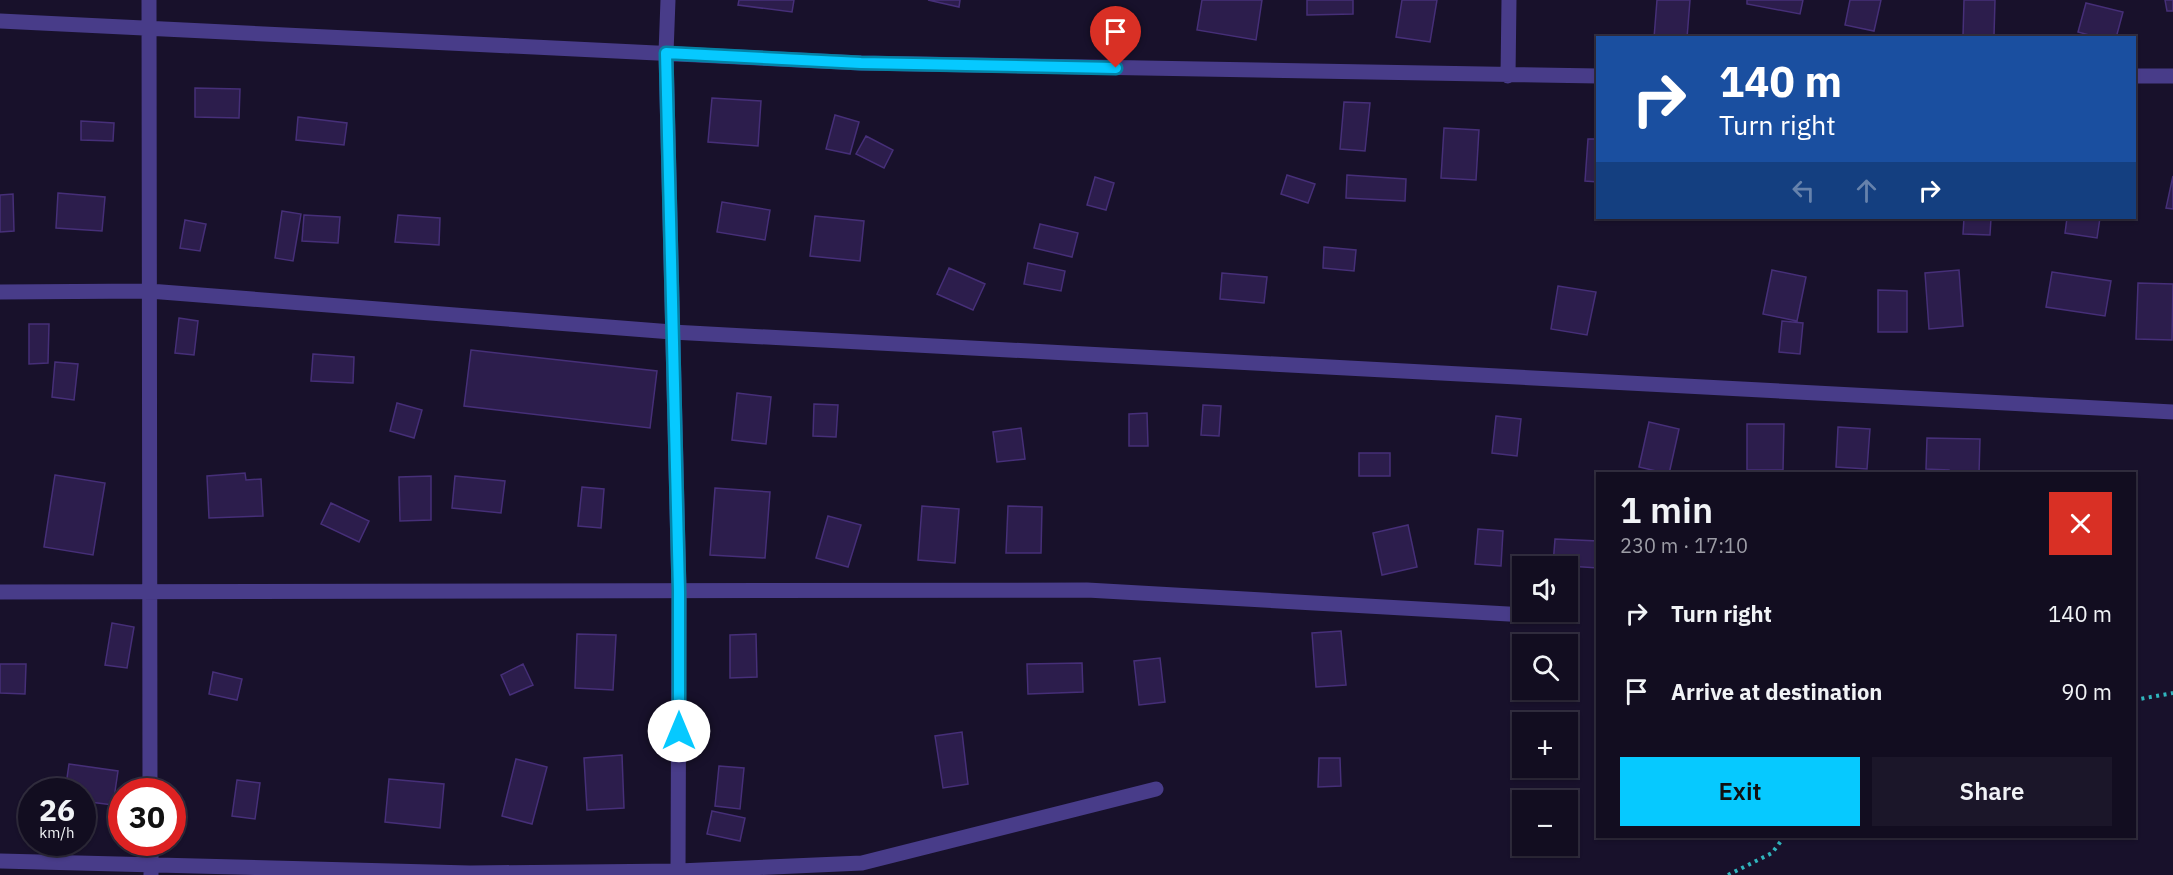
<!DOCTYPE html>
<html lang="en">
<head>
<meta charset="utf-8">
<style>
	body { margin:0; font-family:"IBM Plex Sans",sans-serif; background:#1b1629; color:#f1f3f6; height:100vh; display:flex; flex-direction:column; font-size:22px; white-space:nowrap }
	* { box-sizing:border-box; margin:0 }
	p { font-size:20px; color:#9c9ca5 }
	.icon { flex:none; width:33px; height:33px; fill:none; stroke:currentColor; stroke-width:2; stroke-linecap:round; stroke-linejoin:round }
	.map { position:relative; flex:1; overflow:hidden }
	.details { position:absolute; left:1596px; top:472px; width:540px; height:366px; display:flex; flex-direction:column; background:#120d20; border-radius:0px; box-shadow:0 2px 4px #0004,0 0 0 2px #312d3e }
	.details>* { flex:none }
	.guide { position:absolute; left:1596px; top:36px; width:540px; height:183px; border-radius:0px; box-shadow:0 2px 4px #0004,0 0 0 2px #312d3e; background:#1a4fa0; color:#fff; overflow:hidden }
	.tools { position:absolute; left:1512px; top:556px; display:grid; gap:12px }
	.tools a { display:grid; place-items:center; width:66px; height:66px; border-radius:0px; background:#120d20; box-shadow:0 2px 4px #0004,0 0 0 2px #312d3e; font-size:30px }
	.speed { position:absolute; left:18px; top:778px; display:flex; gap:12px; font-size:30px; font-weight:700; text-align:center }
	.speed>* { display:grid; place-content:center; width:78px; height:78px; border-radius:50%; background:#120d20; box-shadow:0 2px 4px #0004,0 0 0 2px #312d3e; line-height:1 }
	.speed small { font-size:15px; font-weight:400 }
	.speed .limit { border:9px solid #d22; background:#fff; color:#111 }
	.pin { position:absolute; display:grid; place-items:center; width:51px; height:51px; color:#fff; margin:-62px -26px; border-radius:50% 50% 50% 0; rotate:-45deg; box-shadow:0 0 6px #0007 }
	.pin .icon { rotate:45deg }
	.me { position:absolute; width:66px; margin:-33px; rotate:0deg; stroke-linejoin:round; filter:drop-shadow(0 0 4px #0008) }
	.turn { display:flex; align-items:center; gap:21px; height:126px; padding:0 24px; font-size:27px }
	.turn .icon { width:78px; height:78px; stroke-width:2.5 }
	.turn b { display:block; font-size:42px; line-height:51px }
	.lanes { display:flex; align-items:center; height:57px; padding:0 24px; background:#0003; justify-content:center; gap:30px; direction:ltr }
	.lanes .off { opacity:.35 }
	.round { display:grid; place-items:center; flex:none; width:63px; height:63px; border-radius:0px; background:#1b1629 }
	.head { display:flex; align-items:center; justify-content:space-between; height:102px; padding:0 24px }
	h1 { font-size:36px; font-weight:600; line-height:45px }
	.cta { display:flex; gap:12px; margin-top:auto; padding:12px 24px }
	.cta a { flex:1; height:69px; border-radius:0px; background:#06c9ff; color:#111; font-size:24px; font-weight:600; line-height:69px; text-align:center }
	.cta a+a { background:#1b1629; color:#f1f3f6 }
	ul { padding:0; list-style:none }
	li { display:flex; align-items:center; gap:18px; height:78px; padding:0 24px }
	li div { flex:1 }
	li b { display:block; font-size:22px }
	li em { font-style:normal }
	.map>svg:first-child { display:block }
	.building { fill:#2c1d4c; stroke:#462f78; stroke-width:1.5 }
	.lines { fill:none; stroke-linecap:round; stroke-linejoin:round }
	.path { stroke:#30b5bd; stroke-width:4; stroke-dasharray:3 4.5; stroke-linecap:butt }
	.minor { stroke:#483c89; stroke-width:15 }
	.route-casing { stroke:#0483a6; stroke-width:15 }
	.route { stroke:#06c9ff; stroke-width:10 }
</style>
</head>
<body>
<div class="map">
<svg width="2173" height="875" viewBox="0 0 2173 875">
	<rect width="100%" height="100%" fill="#18112b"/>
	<path class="building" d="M739 0H794L792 12 738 5Z
		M928 0H960L959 7Z
		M1202 0H1262L1256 40 1197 30Z
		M1307 0H1353V14L1307 15Z
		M1402 0H1437L1430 42 1396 37Z
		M1657 0H1690L1687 38H1654Z
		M1747 0H1803L1800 14 1747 4Z
		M1850 0H1881L1874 31 1845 25Z
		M1964 0H1995L1994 36H1963Z
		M2165 0H2173V11H2167Z
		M2086 3 2123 12 2116 38H2100L2078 32Z
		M195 88 240 89 239 118 195 117Z
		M712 98 761 101 758 146 708 142Z
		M1344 102 1370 103 1365 151 1340 149Z
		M835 115 859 122 850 154 826 149Z
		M298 117 347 123 344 145 296 140Z
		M81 121 114 123 113 141 81 140Z
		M1444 128 1479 130 1476 180 1441 178Z
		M866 136 893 150 884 168 856 154Z
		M1588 139H1598V182L1585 181Z
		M1287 175 1315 184 1308 203 1281 194Z
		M1347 175 1406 179 1405 201 1346 198Z
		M2173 176V209L2166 208Z
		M1095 177 1114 183 1106 210 1087 205Z
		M58 193 105 197 102 231 56 228Z
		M13 194 14 231 0 232V195Z
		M722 202 770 210 765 240 717 232Z
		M282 211 301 214 293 261 275 258Z
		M304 215 340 217 338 243 302 241Z
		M398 215 440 218 439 245 395 242Z
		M815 216 864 221 860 261 810 256Z
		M1964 218H1991L1990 235 1963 234Z
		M2067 218H2100L2097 238 2065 233Z
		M185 220 206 224 200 251 180 248Z
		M1040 224 1078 233 1072 257 1034 248Z
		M1324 247 1356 250 1354 271 1323 268Z
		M1028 263 1065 271 1061 291 1024 284Z
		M949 268 985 284 973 310 937 294Z
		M1772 270 1806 277 1797 321 1763 314Z
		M1959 270 1963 326 1929 329 1925 273Z
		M2052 272 2111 281 2105 316 2046 307Z
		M1222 273 1267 277 1264 303 1220 299Z
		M2138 283 2173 284 2172 340 2136 339Z
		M1558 286 1596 292 1587 335 1551 329Z
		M1878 290 1907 291V332H1878Z
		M179 318 198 321 194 355 175 353Z
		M1782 321 1803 323 1800 354 1779 352Z
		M29 324H49L48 363 29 364Z
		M471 350 657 371 650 428 464 406Z
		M313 354 354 357 353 383 311 381Z
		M55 362 78 364 74 400 52 397Z
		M737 393 771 397 766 444 732 440Z
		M397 403 422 410 414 438 390 431Z
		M814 404 838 405 836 437 813 436Z
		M1203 405 1221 406 1219 436 1201 435Z
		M1147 413 1148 446H1129V414Z
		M1496 416 1521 419 1517 456 1492 453Z
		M1649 422 1679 429 1669 474 1639 467Z
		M1747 424H1784L1783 470H1747Z
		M1838 427 1870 429 1867 469 1836 467Z
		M1021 428 1025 459 997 462 993 432Z
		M1927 438 1980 439 1979 474H1949V470L1926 469Z
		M1359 453H1390V476H1359Z
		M245 473 246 480 261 479 263 516 209 518 207 476Z
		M55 475 105 483 93 555 44 547Z
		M431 476V520L400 521 399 477Z
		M455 476 505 481 501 513 452 508Z
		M582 487 604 489 601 528 578 526Z
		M715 488 770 492 765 558 710 555Z
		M331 503 369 521 359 542 321 524Z
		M922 506 959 509 955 563 918 560Z
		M1008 506 1042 507 1041 553H1006Z
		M828 516 861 525 848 567 816 558Z
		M1408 525 1417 567 1382 575 1373 533Z
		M1478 529 1503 531 1501 566 1475 564Z
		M1555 539 1598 541V568L1553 565Z
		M112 623 134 627 127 668 105 665Z
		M1341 631 1346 685 1316 687 1312 633Z
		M577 634 616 635 613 690 575 688Z
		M756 634 757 677 730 678V635Z
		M1532 640 1557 645H1531Z
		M1160 658 1165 702 1139 705 1134 661Z
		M1082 663 1083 692 1028 694 1027 664Z
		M0 664H26L25 694 0 693Z
		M523 664 533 685 510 695 501 675Z
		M213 672 242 679 237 700 209 694Z
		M962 732 968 784 943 788 935 736Z
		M622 755 624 808 587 810 584 758Z
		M1319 758H1340L1341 786 1318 787Z
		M516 759 547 767 532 824 502 816Z
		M69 764 118 771 113 805 82 801V792H65Z
		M719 766 744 768 740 809 715 806Z
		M389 779 444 784 440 828 385 822Z
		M237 780 260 783 255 819 232 816Z
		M712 811 745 818 740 841 707 834Z"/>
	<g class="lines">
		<path class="path" d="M2134 700 2173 693
			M1728 875 1772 853 1784 837"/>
		<path class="minor" d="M149 0 150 792
			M668 0 666 53 679 591 678 875
			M0 21 861 63 1598 76
			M1508 76 1509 0
			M2134 76H2173
			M0 292 149 291 672 332 2173 412
			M0 592 1087 590 1542 616
			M0 861 470 873 679 871 862 863 1156 789
			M151 875V843"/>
	</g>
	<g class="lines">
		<defs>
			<path id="route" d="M679 731V591L666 53 861 63 1116 68"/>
		</defs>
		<use href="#route" class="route-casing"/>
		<use href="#route" class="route"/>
	</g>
</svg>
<div class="tools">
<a><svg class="icon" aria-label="sound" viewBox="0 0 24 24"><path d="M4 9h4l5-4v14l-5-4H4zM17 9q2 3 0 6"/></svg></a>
<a><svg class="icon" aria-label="search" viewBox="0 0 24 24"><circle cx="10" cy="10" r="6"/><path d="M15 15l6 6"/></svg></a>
<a>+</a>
<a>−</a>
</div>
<div class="speed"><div>26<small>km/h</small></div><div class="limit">30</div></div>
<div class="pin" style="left:1116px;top:68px;background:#d93025"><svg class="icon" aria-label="arrive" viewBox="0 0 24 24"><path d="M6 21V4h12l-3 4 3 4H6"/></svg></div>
<svg class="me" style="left:679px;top:731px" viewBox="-20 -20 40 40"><circle r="19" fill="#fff"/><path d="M0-13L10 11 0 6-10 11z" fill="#06c9ff"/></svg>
<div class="guide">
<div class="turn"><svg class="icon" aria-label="right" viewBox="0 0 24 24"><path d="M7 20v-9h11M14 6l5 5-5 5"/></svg><div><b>140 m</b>Turn right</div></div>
<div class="lanes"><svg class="icon off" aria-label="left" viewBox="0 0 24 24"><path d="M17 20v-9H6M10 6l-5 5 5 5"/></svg><svg class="icon off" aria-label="ahead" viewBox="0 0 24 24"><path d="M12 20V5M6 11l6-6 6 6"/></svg><svg class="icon" aria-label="right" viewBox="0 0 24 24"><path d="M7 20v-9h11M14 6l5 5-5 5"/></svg></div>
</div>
<section class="details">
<div class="head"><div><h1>1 min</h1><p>230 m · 17:10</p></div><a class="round" style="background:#d93025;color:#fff"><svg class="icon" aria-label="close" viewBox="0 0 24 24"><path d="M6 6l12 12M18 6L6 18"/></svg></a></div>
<ul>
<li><svg class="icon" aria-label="right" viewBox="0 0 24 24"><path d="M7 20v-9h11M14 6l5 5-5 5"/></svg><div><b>Turn right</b></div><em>140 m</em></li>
<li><svg class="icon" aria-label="arrive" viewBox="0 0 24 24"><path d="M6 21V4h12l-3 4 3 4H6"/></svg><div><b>Arrive at destination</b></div><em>90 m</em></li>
</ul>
<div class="cta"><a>Exit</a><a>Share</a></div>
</section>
</div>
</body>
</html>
